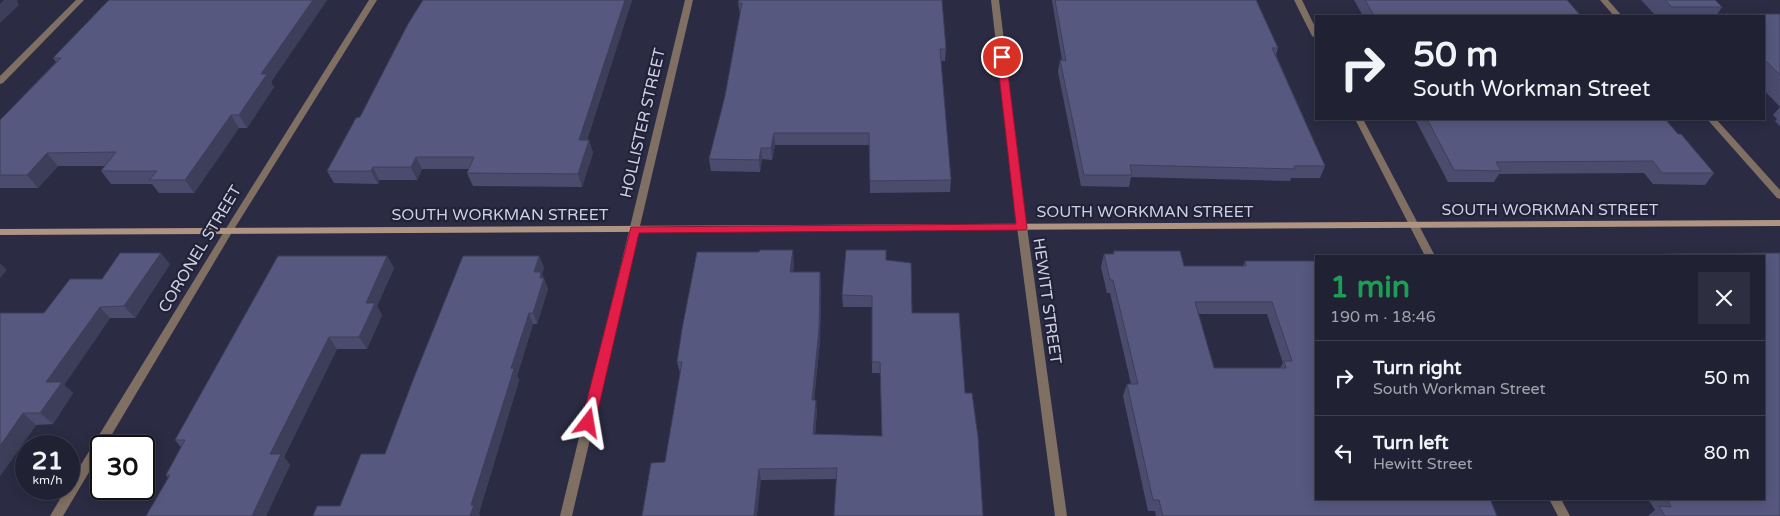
<!DOCTYPE html>
<html lang="en">
<head>
<meta charset="utf-8">
<style>
	body { margin:0; font-family:"Varela Round",sans-serif; background:#2d2e3f; color:#f1f3f6; height:100vh; display:flex; flex-direction:column; font-size:19px; white-space:nowrap }
	* { box-sizing:border-box; margin:0 }
	p { font-size:16px; color:#a2a3ac }
	.icon { flex:none; width:28px; height:28px; fill:none; stroke:currentColor; stroke-width:2; stroke-linecap:round; stroke-linejoin:round }
	.map { position:relative; flex:1; overflow:hidden }
	.drawer { position:absolute; left:1315px; top:255px; width:450px; height:245px; display:flex; flex-direction:column; background:#202133; border-radius:0px; box-shadow:0 2px 12px #0003,0 0 0 1px #3d3e4e }
	.drawer>* { flex:none }
	.top-card { position:absolute; left:1315px; top:15px; width:450px; height:105px; border-radius:0px; box-shadow:0 2px 12px #0003,0 0 0 1px #3d3e4e; background:#202133; color:#f1f3f6; overflow:hidden }
	.speed { position:absolute; left:15px; top:435px; display:flex; gap:10px; font-size:25px; font-weight:700; text-align:center }
	.speed>* { display:grid; place-content:center; width:65px; height:65px; border-radius:50%; background:#202133; box-shadow:0 2px 12px #0003,0 0 0 1px #3d3e4e; line-height:1 }
	.speed small { font-size:12px; font-weight:400 }
	.speed .limit { border:2px solid #111; border-radius:8px; background:#fff; color:#111 }
	.pin { position:absolute; display:grid; place-items:center; width:42px; height:42px; color:#fff; margin:-21px; border:2px solid #fff; border-radius:50%; box-shadow:0 1px 5px #0007 }
	.me { position:absolute; width:55px; margin:-28px; rotate:14deg; stroke-linejoin:round; filter:drop-shadow(0 0 4px #0008) }
	.turn { display:flex; align-items:center; gap:18px; height:105px; padding:0 15px; font-size:22px }
	.turn .icon { width:65px; height:65px; stroke-width:2.5 }
	.turn b { display:block; font-size:35px; line-height:42px }
	.round { display:grid; place-items:center; flex:none; width:52px; height:52px; border-radius:0px; background:#2d2e3f }
	.summary { display:flex; align-items:center; justify-content:space-between; height:85px; padding:0 15px }
	h1 { font-size:30px; font-weight:700; line-height:38px; color:#1e9e55 }
	ul { padding:0; list-style:none }
	li { display:flex; align-items:center; gap:15px; height:75px; padding:0 15px; border-top:1px solid #3d3e4e }
	li div { flex:1 }
	li b { display:block; font-size:19px }
	li em { font-style:normal }
	.map>svg:first-child { display:block }
	.lines { fill:none; stroke-linecap:round; stroke-linejoin:round }
	.street { fill:#807063; fill-rule:evenodd }
	.secondary { fill:#ae9481; fill-rule:evenodd }
	.wall { fill:#4b4c6d; fill-rule:evenodd }
	.shaded-wall { fill:#3d3e59 }
	.building { fill:#57587f; stroke:#3d3e59; fill-rule:evenodd }
	.route { fill:#e11d48; stroke:#92132f }
	.labels { text-anchor:middle; dominant-baseline:central; stroke-width:4.5; stroke-linejoin:round; paint-order:stroke }
	.street-label { font-size:16px; fill:#cfd1e1; stroke:#21223a }
</style>
</head>
<body>
<div class="map">
<svg width="1780" height="516" viewBox="0 0 1780 516">
	<rect width="100%" height="100%" fill="#2b2c44"/>
	<g class="lines">
		<path class="street" d="M76 0H84L3 83 0 84V76Z
			M369 0H377L231 234 105 446H101V452L63 516H50L66 489H69V484L225 230Z
			M685 0H693L572 516H560Z
			M991 0H999L1027 227 1067 516H1055L1017 227Z
			M1294 0H1302L1316 29V38L1312 36Z
			M1600 0H1608L1622 16H1614Z
			M1355 119H1363L1435 256H1425Z
			M1707 119H1716L1780 190V199L1777 198Z
			M1549 499H1561L1570 516H1558Z"/>
		<path class="secondary" d="M1780 220V226L0 235V229Z"/>
	</g>
	<path class="wall" d="M109 0H327L271 82 274 87 247 128H239L194 193H159L152 184H111L101 171 105 166H58L38 188H0V120L56 62 53 58Z
		M423 0H632L587 140H589L593 153 582 187 473 186 467 173 469 169H422L417 180H379L378 184 334 183 327 171 360 117Z
		M739 0 946 49 945 61H941L951 180 950 192 870 193 869 145H775L772 160 762 159 760 172 711 171 709 159 725 96 740 14 738 3Z
		M1052 0H1256L1278 48 1276 55 1325 166 1320 178H1291L1290 181 1131 177 1129 187 1081 186 1058 72 1060 60H1062Z
		M1354 0H1567L1581 16H1363Z
		M1641 0H1715L1722 7 1716 16H1656Z
		M1719 14H1780V126L1775 121 1777 119 1773 115 1780 107 1764 90V16H1717Z
		M1415 119H1665L1678 134 1714 173 1705 185 1653 184 1644 173 1499 174 1494 182H1448Z
		M1114 251 1184 266H1243L1245 261H1316V499H1494L1491 502 1497 516H1156L1155 511H1148L1123 396 1127 384H1131L1110 293H1107L1101 267 1104 254H1113ZM1198 314H1267L1283 363 1280 368H1214Z
		M1780 253V516H1648L1655 510 1648 499H1764V256H1663L1665 254Z
		M387 256 394 268 377 306 382 315 367 349H337L284 457 290 465 266 516H146L168 478 166 475 181 447 175 440Z
		M539 256 544 268 542 274 548 289 537 324H533L517 376 519 380 479 513 480 516H313L340 506 385 454Z
		M886 260 912 313 965 393 836 479 761 480 665 462 680 373 677 362 794 262 793 272H820L821 284 820 341 814 400 817 411 815 435 882 436 880 373H872V307H843L842 295Z
		M170 264 135 318H110L64 385 73 393 53 424 36 425 0 476V313H44L102 279Z"/>
	<path class="shaded-wall" d="M4 0H18L17 1 19 5 0 23V4Z
		M312 0H327L271 82 274 87 247 128 239 115 261 74Z
		M625 0H632L583 153 579 140Z
		M231 115 239 128 194 193 185 180Z
		M774 133 775 145 772 160 771 148Z
		M589 140 593 153 582 187 578 174Z
		M761 148 762 159 760 172 759 160Z
		M47 153 58 166 38 188 27 175Z
		M416 157 422 169 417 180 411 167Z
		M373 167 379 180 378 184 371 171Z
		M793 250 794 262 792 284 790 272Z
		M161 253 170 264 135 318 124 306Z
		M387 256 394 268 377 306 382 315 367 349 359 337 366 303Z
		M539 256 544 268 542 274 548 289 537 324 533 313 534 272Z
		M0 263 7 270 0 278Z
		M820 272 821 284 820 341 813 411 812 400Z
		M100 307 110 318 64 385 73 393 53 424 40 413 46 382Z
		M529 313 533 324 517 376 519 380 479 513 480 516H470L471 505 511 368Z
		M329 337 337 349 284 457 290 465 266 516H252L270 454Z
		M816 400 817 411 814 446 813 434Z
		M23 413 36 425 0 476V446Z
		M759 469 761 480 757 516H754Z"/>
	<path class="building" d="M109 0H313L261 74H267L239 115H231L185 180H149L157 171H101L116 152 47 153 27 175H0V120L61 58H53Z
		M423 0H625L579 140H589L578 174 467 173 474 157H416L411 167H373L371 171H327L356 118 360 117 408 24Z
		M739 0H942L946 49H940L951 180 870 181 869 133H774L771 148H761L759 160 709 159 725 96 742 3H738Z
		M1055 0H1256L1278 48H1272L1325 166H1294L1295 169 1130 165 1132 175H1084L1060 60 1066 61Z
		M1365 0H1567L1581 16H1374Z
		M1665 0H1715L1722 7H1672Z
		M1719 14H1780V75L1764 59V16H1722Z
		M1427 119H1665L1678 134H1681L1714 173H1662L1653 161 1496 162 1501 171 1454 170Z
		M760 250H793L790 272H820L819 329 812 400H816L813 434 882 436 880 362H872V296L842 295 846 250H886V260L911 263 912 313H959L965 393H972L978 437 983 516H834L837 468 759 469 754 516H642L651 463 665 462 682 362H677L682 329 697 252H759Z
		M1114 251H1180L1184 266H1246L1245 261H1316V499H1490L1497 516H1163L1159 500H1153L1127 384H1138L1113 280H1110L1104 254H1114ZM1195 302H1272L1292 361H1284L1286 368H1214Z
		M120 253H161L124 306 100 307 46 382H62L40 413H23L0 446V313H44L70 279H102Z
		M1780 253V516H1665L1659 506 1671 507 1667 499H1764V256H1666L1665 254Z
		M1325 255H1374V256H1326Z
		M278 256H387L366 303H375L359 337H329L270 454H281L252 516H146L170 475H166L185 440H175Z
		M463 256H539L534 272H541L540 278H544L533 313H529L511 368 514 369 471 505H474L470 516H313L317 506H340L361 454H385L413 380Z"/>
	<path class="route" d="M1002 54 1006 57 1027 228 1026 230 639 233 595 423 593 427 588 429 583 427 581 423 631 227 1016 224 997 57Z"/>
	<g class="labels">
		<g class="street-label">
			<text transform="translate(643 123) rotate(-77)">HOLLISTER STREET</text>
			<text x="1550" y="210">SOUTH WORKMAN STREET</text>
			<text x="1145" y="212">SOUTH WORKMAN STREET</text>
			<text x="500" y="215">SOUTH WORKMAN STREET</text>
			<text transform="translate(200 249) rotate(-59)">CORONEL STREET</text>
			<text transform="translate(1047 301) rotate(82)">HEWITT STREET</text>
		</g>
	</g>
</svg>
<div class="speed"><div>21<small>km/h</small></div><div class="limit">30</div></div>
<div class="pin" style="left:1002px;top:57px;background:#d93025"><svg class="icon" aria-label="arrive" viewBox="0 0 24 24"><path d="M6 21V4h12l-3 4 3 4H6"/></svg></div>
<svg class="me" style="left:588px;top:423px" viewBox="-20 -20 40 40"><path d="M0-17L14 15 0 8-14 15z" fill="#e11d48" stroke="#fff" stroke-width="4"/></svg>
<div class="top-card">
<div class="turn"><svg class="icon" aria-label="right" viewBox="0 0 24 24"><path d="M7 20v-9h11M14 6l5 5-5 5"/></svg><div><b>50 m</b>South Workman Street</div></div>
</div>
<section class="drawer">
<div class="summary"><div><h1>1 min</h1><p>190 m · 18:46</p></div><a class="round"><svg class="icon" aria-label="close" viewBox="0 0 24 24"><path d="M6 6l12 12M18 6L6 18"/></svg></a></div>
<ul>
<li><svg class="icon" aria-label="right" viewBox="0 0 24 24"><path d="M7 20v-9h11M14 6l5 5-5 5"/></svg><div><b>Turn right</b><p>South Workman Street</p></div><em>50 m</em></li>
<li><svg class="icon" aria-label="left" viewBox="0 0 24 24"><path d="M17 20v-9H6M10 6l-5 5 5 5"/></svg><div><b>Turn left</b><p>Hewitt Street</p></div><em>80 m</em></li>
</ul>
</section>
</div>
</body>
</html>
